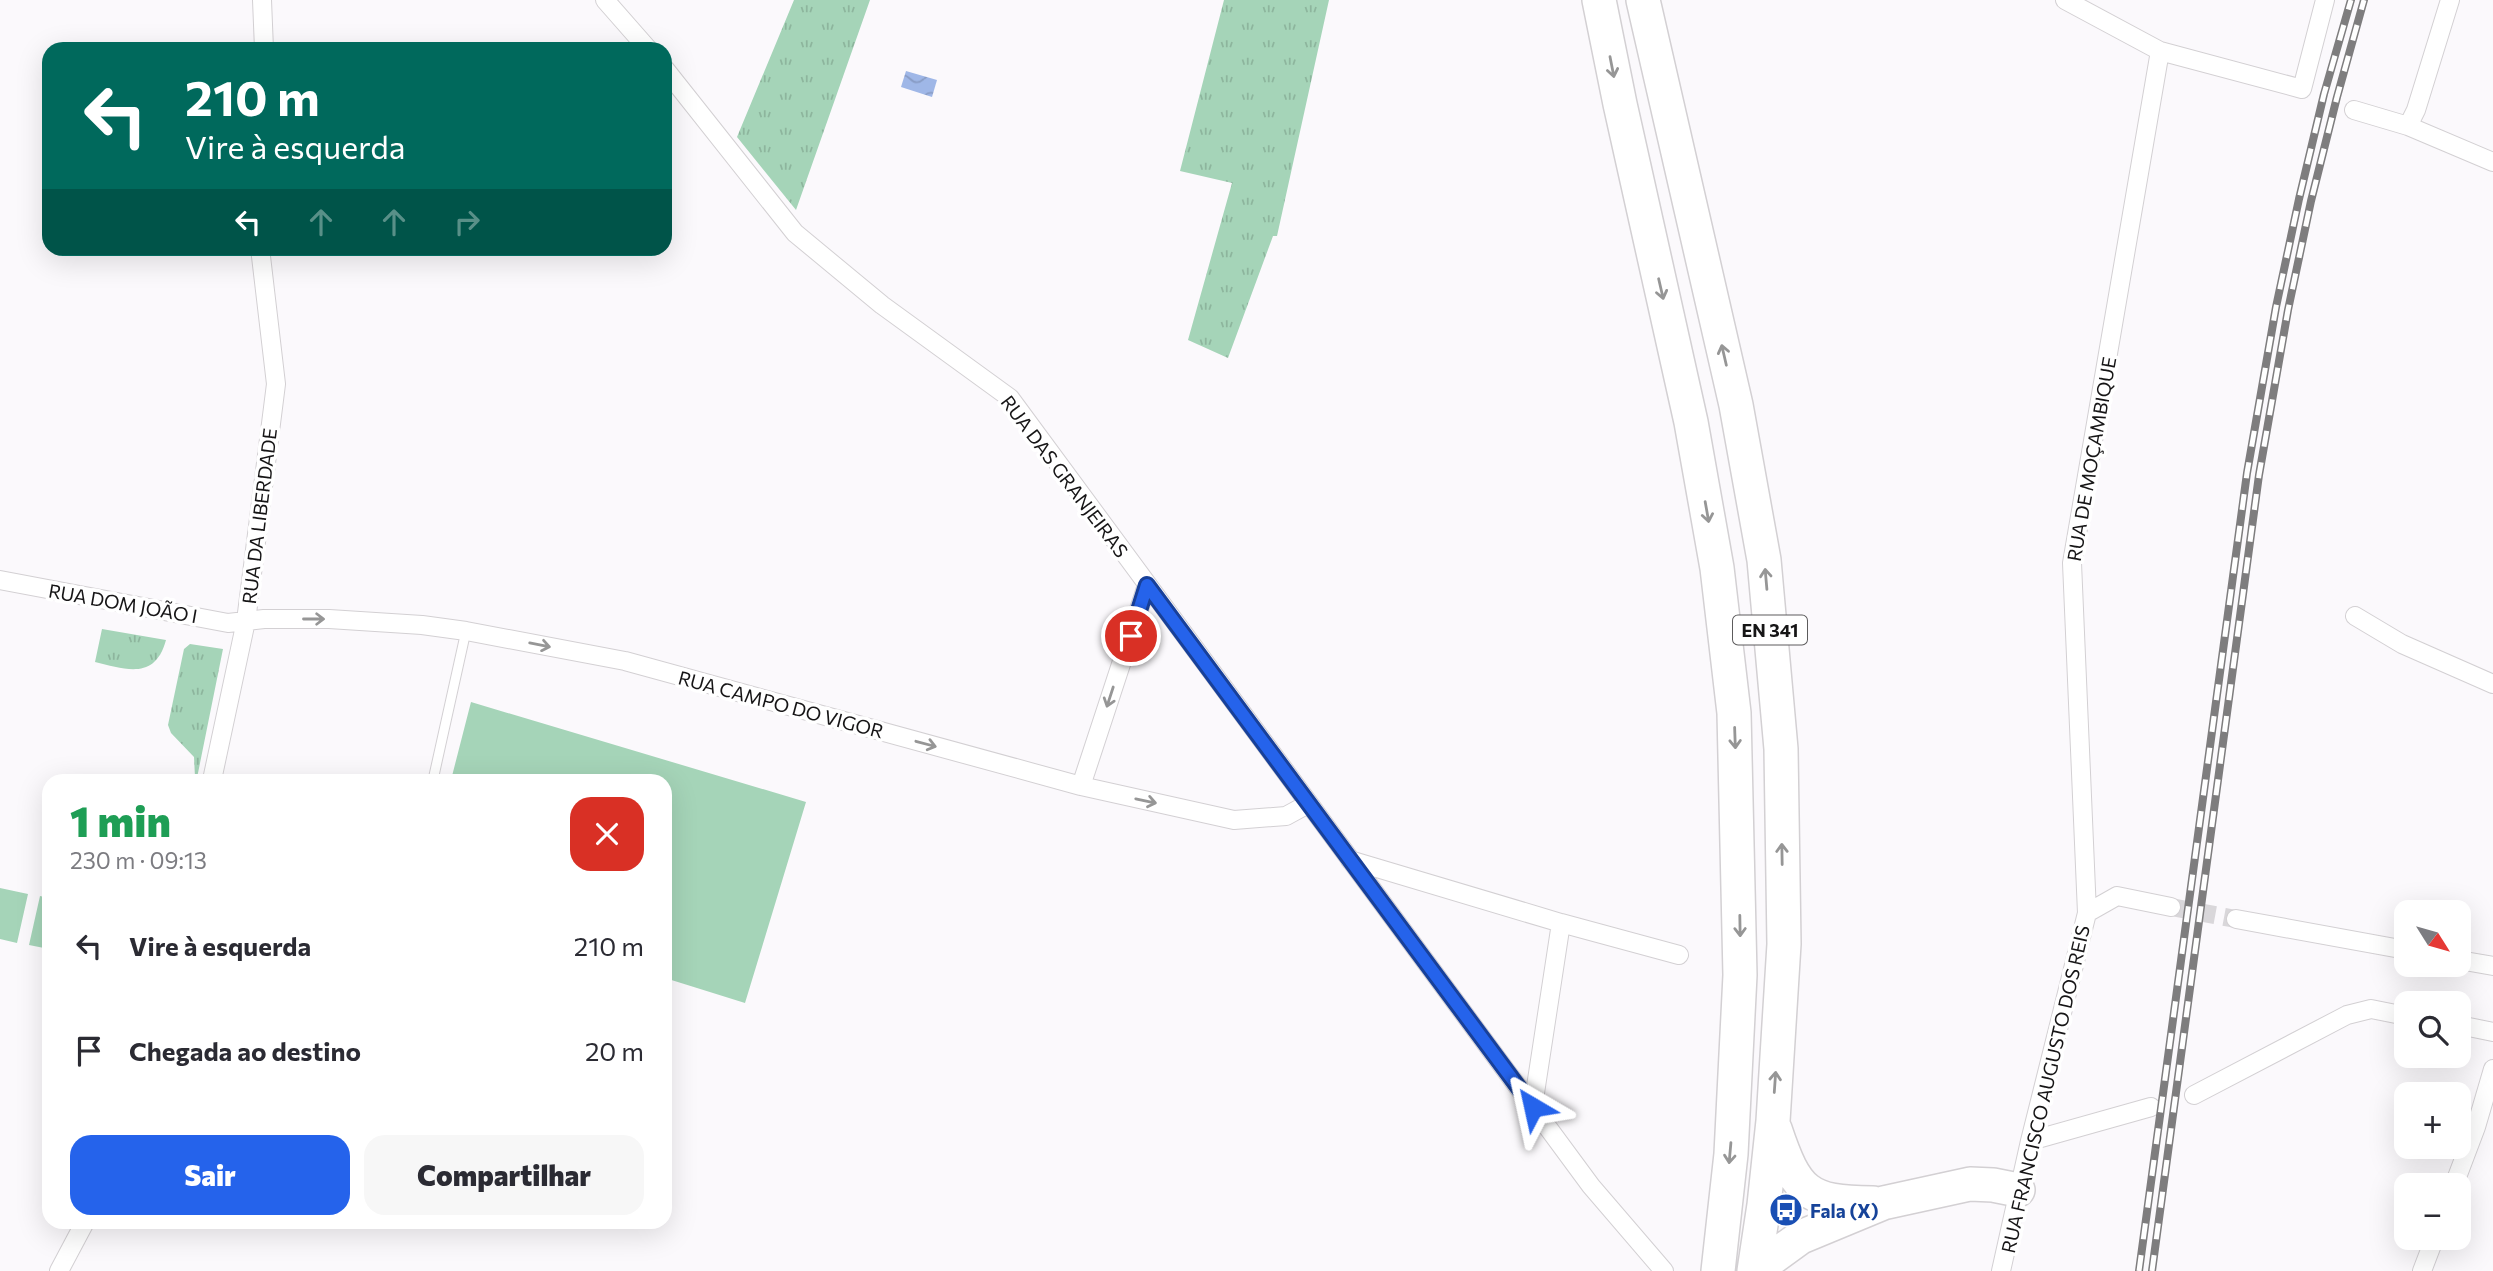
<!DOCTYPE html>
<html lang="pt">
<head>
<meta charset="utf-8">
<style>
	body { margin:0; font-family:Commissioner,sans-serif; background:#f7f7f7; color:#2b2b33; height:100vh; display:flex; flex-direction:column; font-size:26px; white-space:nowrap }
	* { box-sizing:border-box; margin:0 }
	p { font-size:23px; color:#7c7c81 }
	.icon { flex:none; width:38px; height:38px; fill:none; stroke:currentColor; stroke-width:2; stroke-linecap:round; stroke-linejoin:round }
	.map { position:relative; flex:1; overflow:hidden }
	.side { position:absolute; left:42px; top:774px; width:630px; height:455px; display:flex; flex-direction:column; background:#fff; border-radius:21px; box-shadow:0 7px 28px #0002 }
	.side>* { flex:none }
	.guide { position:absolute; left:42px; top:42px; width:630px; height:214px; border-radius:21px; box-shadow:0 7px 28px #0002; background:#00695c; color:#fff; overflow:hidden }
	.needle { width:46px; rotate:127deg }
	.controls { position:absolute; left:2394px; top:900px; display:grid; gap:14px }
	.controls a { display:grid; place-items:center; width:77px; height:77px; border-radius:14px; background:#fff; box-shadow:0 7px 28px #0002; font-size:35px }
	.pin { position:absolute; display:grid; place-items:center; width:60px; height:60px; color:#fff; margin:-30px; border:4px solid #fff; border-radius:50%; box-shadow:0 2px 7px #0007 }
	.me { position:absolute; width:77px; margin:-38px; rotate:324deg; stroke-linejoin:round; filter:drop-shadow(0 0 5px #0008) }
	.turn { display:flex; align-items:center; gap:24px; height:147px; padding:0 28px; font-size:32px }
	.turn .icon { width:91px; height:91px; stroke-width:2.5 }
	.turn b { display:block; font-size:49px; line-height:60px }
	.lanes { display:flex; align-items:center; height:66px; padding:0 28px; background:#0003; justify-content:center; gap:35px; direction:ltr }
	.lanes .off { opacity:.35 }
	.round { display:grid; place-items:center; flex:none; width:74px; height:74px; border-radius:21px; background:#f7f7f7 }
	.summary { display:flex; align-items:center; justify-content:space-between; height:119px; padding:0 28px }
	h1 { font-size:42px; font-weight:800; line-height:52px; color:#1e9e55 }
	.primary-button { display:flex; gap:14px; margin-top:auto; padding:14px 28px }
	.primary-button a { flex:1; height:80px; border-radius:21px; background:#2563eb; color:#fff; font-size:28px; font-weight:800; line-height:80px; text-align:center }
	.primary-button a+a { background:#f7f7f7; color:#2b2b33 }
	ul { padding:0; list-style:none }
	li { display:flex; align-items:center; gap:21px; height:105px; padding:0 28px }
	li div { flex:1 }
	li b { display:block; font-size:26px }
	li em { font-style:normal }
	.map>svg:first-child { display:block }
	.grass { fill:url(#grass-tufts) }
	.pitch { fill:#a5d4b8 }
	.water { fill:url(#water-waves) }
	.lines { fill:none; stroke-linecap:round; stroke-linejoin:round }
	.street-tunnel { stroke:#d9d7da; stroke-width:18; stroke-dasharray:18 9; stroke-linecap:butt }
	.lane-casing { stroke:#d3d0d3; stroke-width:11 }
	.street-casing { stroke:#d3d0d3; stroke-width:20 }
	.highway-casing { stroke:#d3d0d3; stroke-width:36 }
	.lane { stroke:#fff; stroke-width:9 }
	.street { stroke:#fff; stroke-width:18 }
	.highway { stroke:#fff; stroke-width:33 }
	.rail-casing { stroke:#7e7d7e; stroke-width:8 }
	.rail { stroke:#fff; stroke-width:5; stroke-dasharray:16; stroke-linecap:butt }
	.oneway { stroke:#969696 }
	.route-casing { stroke:#184099; stroke-width:18 }
	.route { stroke:#2563eb; stroke-width:12 }
	.labels { text-anchor:middle; dominant-baseline:central; stroke-width:7; stroke-linejoin:round; paint-order:stroke }
	.shield { fill:#fff; stroke:#5c5b5c; stroke-width:2 }
	.shield-label { font-size:18px; font-weight:bold; fill:#161516 }
	.street-label { font-size:19px; fill:#161516; stroke:#fff }
	.transit-label { font-size:19px; font-weight:bold; fill:#164399; stroke:#fff; text-anchor:start }
</style>
</head>
<body>
<div class="map">
<svg width="2493" height="1271" viewBox="0 0 2493 1271">
	<defs>
		<pattern id="grass-tufts" width="24" height="20" patternUnits="userSpaceOnUse" patternTransform="scale(1.75)"><rect width="24" height="20" fill="#a5d4b8"/><path d="M3 7l-1-3M5 7V3M7 7l1-3M15 17l-1-3M17 17v-4M19 17l1-3" fill="none" stroke="#8db59d"/></pattern>
		<pattern id="water-waves" width="16" height="10" patternUnits="userSpaceOnUse" patternTransform="scale(1.75)"><rect width="16" height="10" fill="#9fb7e7"/><path d="M0 5q4-4 8 0t8 0" fill="none" stroke="#889cc5"/></pattern>
	</defs>
	<rect width="100%" height="100%" fill="#fbf9fc"/>
	<path class="grass" d="M794 0H870L796 210 737 137Z
		M1224 0H1329L1277 236H1273L1228 358 1188 340 1232 183 1180 171Z
		M102 629 166 640C155 681 125 669 95 662Z
		M190 644 223 649 197 778 195 777 194 757 171 733 168 725 184 649Z"/>
	<path class="pitch" d="M471 702 806 802 745 1003 665 978V780H451Z
		M0 888 28 894 17 943 0 939Z
		M40 896 49 898V949L29 945Z"/>
	<path class="water" d="M906 71 937 80 932 97 901 87Z"/>
	<g class="lines">
		<path class="street-tunnel" d="M2171 907 2236 919"/>
		<defs>
			<path id="lane" d="M433 780 466 631"/>
			<path id="street" d="M262 0 264 49
				M605 0 648 49
				M2065 0 2160 51 2302 89 2325 0
				M665 69 795 233 882 305 1010 398 1591 1186 1664 1271
				M2354 110 2408 126 2493 162
				M2408 126 2416 110 2450 0
				M0 580 228 623 264 619H329L422 625 466 631 625 661 1081 786 1234 820 1286 816 1308 804
				M2355 616 2402 644 2493 684
				M212 780 246 621 276 384 260 248
				M1081 786 1147 585
				M1350 860 1561 923 1533 1106
				M2087 913 2072 563 2160 51
				M2236 919 2406 950
				M1561 923 1679 955
				M2459 960 2493 966
				M2459 1025 2493 1032
				M2194 1095 2347 1015 2371 1009 2406 1016
				M2030 1141 2151 1107
				M2454 1185 2476 1127 2493 1069
				M59 1271 85 1222
				M2001 1271 2030 1141 2087 913 2117 896 2171 907
				M2422 1271 2435 1237"/>
			<path id="highway" d="M1599 0 1620 104 1691 422 1717 568 1734 713 1740 975 1731 1154 1718 1271
				M1643 0 1736 405 1764 560 1781 749 1784 944 1773 1121 1764 1205 1754 1271
				M1775 1129C1796 1192 1807 1203 1873 1203
				M1754 1271 1801 1237 1883 1203 1970 1184 1993 1185 2018 1190"/>
		</defs>
		<use href="#lane" class="lane-casing"/>
		<use href="#street" class="street-casing"/>
		<use href="#highway" class="highway-casing"/>
		<use href="#lane" class="lane"/>
		<use href="#street" class="street"/>
		<use href="#highway" class="highway"/>
		<defs>
			<path id="rail" d="M2139 1271 2247 473 2276 307 2299 199 2324 94 2351 0
				M2152 1271 2259 475 2288 310 2311 201 2337 97 2364 0"/>
		</defs>
		<use href="#rail" class="rail-casing"/>
		<use href="#rail" class="rail"/>
	</g>
	<defs><path id="oneway-shaft" d="M-6 0H5M1.5-3L5.5 0L1.5 3" fill="none" stroke-width="1.6" stroke-linecap="round" stroke-linejoin="round" transform="scale(1.75)"/></defs>
	<g class="oneway">
		<use href="#oneway-shaft" transform="translate(1612 67) rotate(79)"/>
		<use href="#oneway-shaft" transform="translate(1661 289) rotate(77)"/>
		<use href="#oneway-shaft" transform="translate(1724 355) rotate(-103)"/>
		<use href="#oneway-shaft" transform="translate(1707 512) rotate(80)"/>
		<use href="#oneway-shaft" transform="translate(1766 579) rotate(-95)"/>
		<use href="#oneway-shaft" transform="translate(314 619)"/>
		<use href="#oneway-shaft" transform="translate(540 645) rotate(11)"/>
		<use href="#oneway-shaft" transform="translate(1110 697) rotate(108)"/>
		<use href="#oneway-shaft" transform="translate(1735 738) rotate(88)"/>
		<use href="#oneway-shaft" transform="translate(926 744) rotate(15)"/>
		<use href="#oneway-shaft" transform="translate(1146 801) rotate(12)"/>
		<use href="#oneway-shaft" transform="translate(1782 854) rotate(-91)"/>
		<use href="#oneway-shaft" transform="translate(1740 926) rotate(89)"/>
		<use href="#oneway-shaft" transform="translate(1775 1082) rotate(-86)"/>
		<use href="#oneway-shaft" transform="translate(1730 1153) rotate(95)"/>
	</g>
	<g class="lines">
		<defs>
			<path id="route" d="M1131 636 1147 585 1533 1107"/>
		</defs>
		<use href="#route" class="route-casing"/>
		<use href="#route" class="route"/>
	</g>
	<defs>
		<symbol id="bus-disc" viewBox="-11 -11 22 22"><circle r="9.5" fill="#1a4fb4" stroke="#fff"/><path d="M-5-6H5V4H4V6H2V4H-2V6H-4V4H-5ZM-3.5-4V0h7V-4ZM-3.5 1.2v1.5H-2V1.2ZM2 1.2v1.5H3.5V1.2Z" fill="#fff"/></symbol>
	</defs>
	<g fill-rule="evenodd">
		<use href="#bus-disc" x="1767" y="1191" width="38" height="38"/>
	</g>
	<g class="labels">
		<rect class="shield" x="1733" y="615.5" width="74" height="29" rx="5"/>
		<g class="shield-label">
			<text x="1770" y="630">EN 341</text>
		</g>
		<g class="street-label">
			<text transform="translate(2091 459) rotate(-80)">RUA DE MOÇAMBIQUE</text>
			<text transform="translate(1065 476) rotate(53)">RUA DAS GRANJEIRAS</text>
			<text transform="translate(259 516) rotate(-83)">RUA DA LIBERDADE</text>
			<text transform="translate(123 603) rotate(10)">RUA DOM JOÃO I</text>
			<text transform="translate(781 704) rotate(15)">RUA CAMPO DO VIGOR</text>
			<text transform="translate(2045 1089) rotate(-77)">RUA FRANCISCO AUGUSTO DOS REIS</text>
		</g>
		<g class="transit-label">
			<text x="1810" y="1210">Fala (X)</text>
		</g>
	</g>
</svg>
<div class="controls">
<a><svg class="needle" viewBox="-14 -14 28 28"><path d="M0-13l5 13h-10z" fill="#e53935"/><path d="M0 13l5-13h-10z" fill="#7c7c81"/></svg></a>
<a><svg class="icon" aria-label="search" viewBox="0 0 24 24"><circle cx="10" cy="10" r="6"/><path d="M15 15l6 6"/></svg></a>
<a>+</a>
<a>−</a>
</div>
<div class="pin" style="left:1131px;top:636px;background:#d93025"><svg class="icon" aria-label="arrive" viewBox="0 0 24 24"><path d="M6 21V4h12l-3 4 3 4H6"/></svg></div>
<svg class="me" style="left:1533px;top:1107px" viewBox="-20 -20 40 40"><path d="M0-17L14 15 0 8-14 15z" fill="#2563eb" stroke="#fff" stroke-width="4"/></svg>
<div class="guide">
<div class="turn"><svg class="icon" aria-label="left" viewBox="0 0 24 24"><path d="M17 20v-9H6M10 6l-5 5 5 5"/></svg><div><b>210 m</b>Vire à esquerda</div></div>
<div class="lanes"><svg class="icon" aria-label="left" viewBox="0 0 24 24"><path d="M17 20v-9H6M10 6l-5 5 5 5"/></svg><svg class="icon off" aria-label="ahead" viewBox="0 0 24 24"><path d="M12 20V5M6 11l6-6 6 6"/></svg><svg class="icon off" aria-label="ahead" viewBox="0 0 24 24"><path d="M12 20V5M6 11l6-6 6 6"/></svg><svg class="icon off" aria-label="right" viewBox="0 0 24 24"><path d="M7 20v-9h11M14 6l5 5-5 5"/></svg></div>
</div>
<section class="side">
<div class="summary"><div><h1>1 min</h1><p>230 m · 09:13</p></div><a class="round" style="background:#d93025;color:#fff"><svg class="icon" aria-label="close" viewBox="0 0 24 24"><path d="M6 6l12 12M18 6L6 18"/></svg></a></div>
<ul>
<li><svg class="icon" aria-label="left" viewBox="0 0 24 24"><path d="M17 20v-9H6M10 6l-5 5 5 5"/></svg><div><b>Vire à esquerda</b></div><em>210 m</em></li>
<li><svg class="icon" aria-label="arrive" viewBox="0 0 24 24"><path d="M6 21V4h12l-3 4 3 4H6"/></svg><div><b>Chegada ao destino</b></div><em>20 m</em></li>
</ul>
<div class="primary-button"><a>Sair</a><a>Compartilhar</a></div>
</section>
</div>
</body>
</html>
